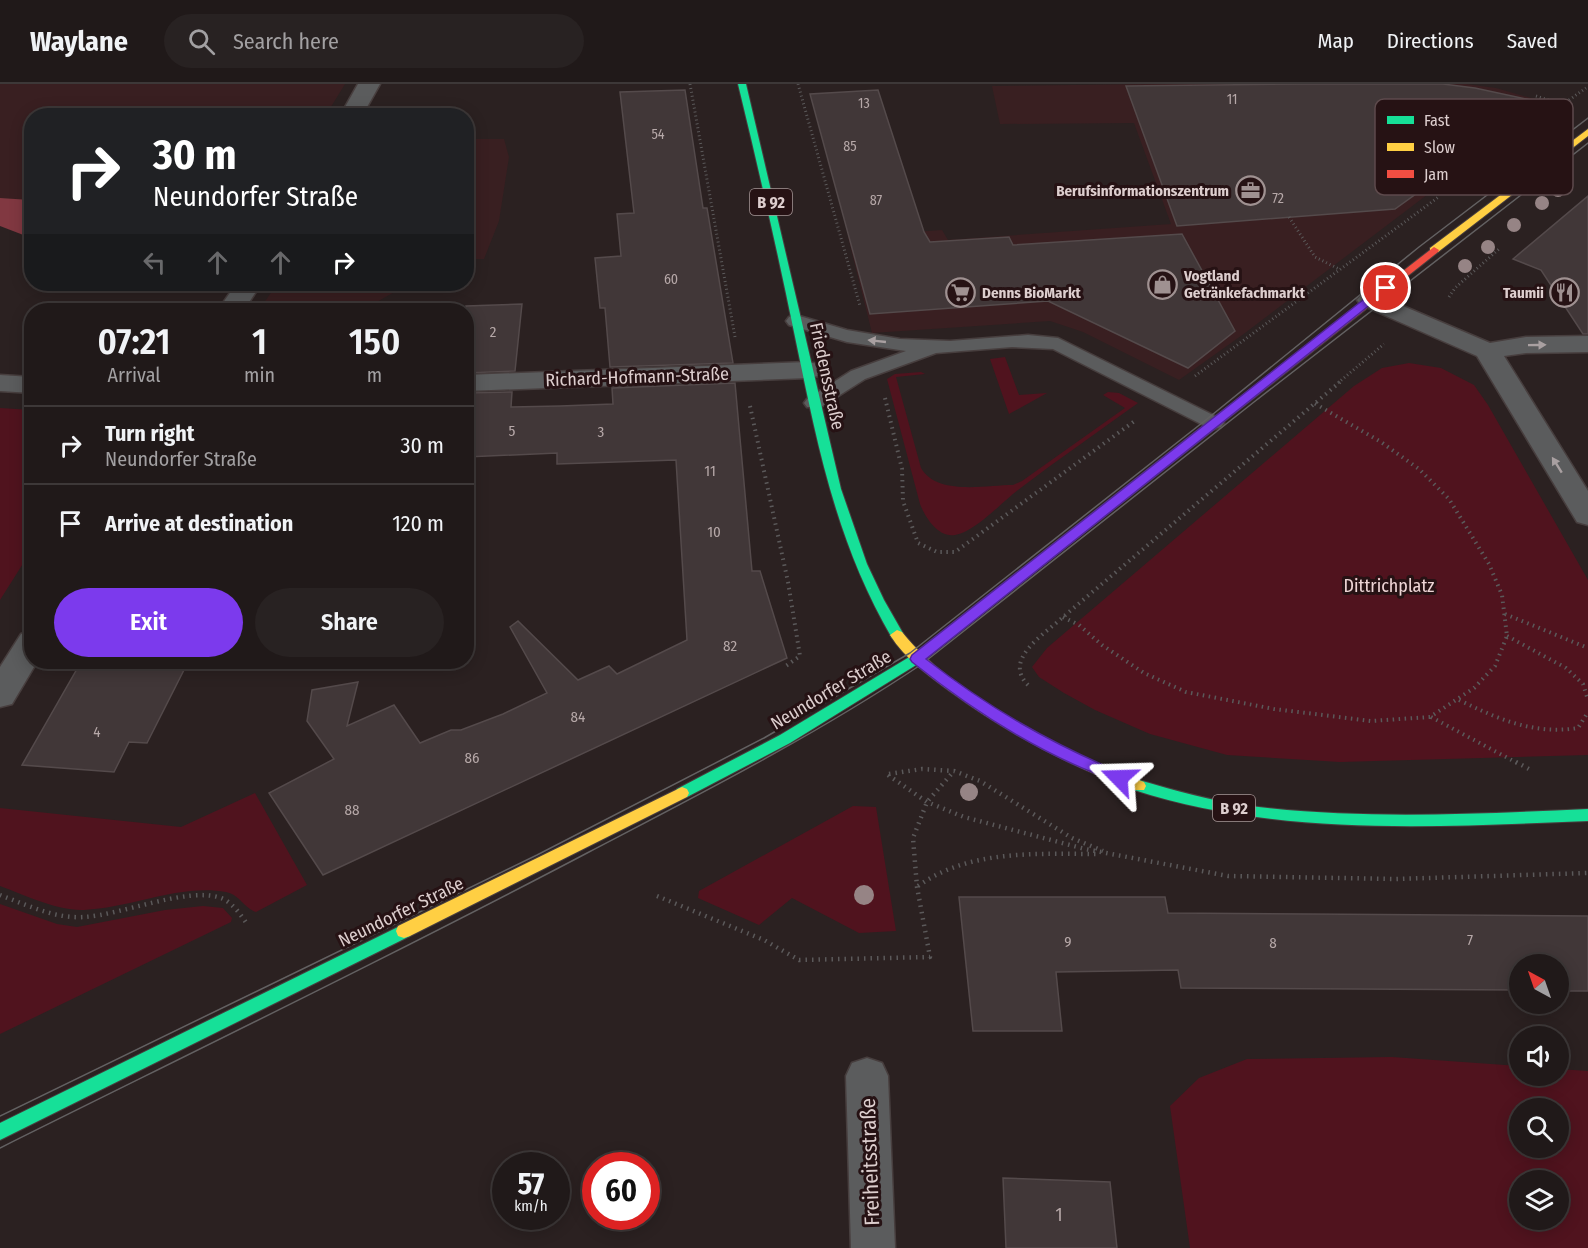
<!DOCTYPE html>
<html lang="en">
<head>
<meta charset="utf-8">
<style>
	body { margin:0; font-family:"Fira Sans Condensed",sans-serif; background:#282222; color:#f1f3f6; height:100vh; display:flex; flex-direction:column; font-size:22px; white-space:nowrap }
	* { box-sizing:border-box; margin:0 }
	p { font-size:20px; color:#a2a0a2 }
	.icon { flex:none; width:33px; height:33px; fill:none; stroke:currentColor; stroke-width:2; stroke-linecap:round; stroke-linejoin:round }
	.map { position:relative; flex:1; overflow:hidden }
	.panel { position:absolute; left:24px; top:219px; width:450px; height:366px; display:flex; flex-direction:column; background:#201919; border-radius:24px; box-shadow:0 3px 15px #0003,0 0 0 2px #3d3838 }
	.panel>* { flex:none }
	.top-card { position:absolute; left:24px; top:24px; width:450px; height:183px; border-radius:24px; box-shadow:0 3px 15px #0003,0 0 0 2px #3d3838; background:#202124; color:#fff; overflow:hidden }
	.needle { width:39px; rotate:320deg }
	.buttons { position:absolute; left:1509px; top:870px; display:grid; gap:12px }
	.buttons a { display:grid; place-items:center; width:60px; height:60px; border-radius:50%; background:#201919; box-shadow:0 3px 15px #0003,0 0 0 2px #3d3838; font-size:30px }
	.speed { position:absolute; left:492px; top:1068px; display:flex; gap:12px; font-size:30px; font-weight:700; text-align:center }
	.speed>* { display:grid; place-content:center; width:78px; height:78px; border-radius:50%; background:#201919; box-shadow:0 3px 15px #0003,0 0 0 2px #3d3838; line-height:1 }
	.speed small { font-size:15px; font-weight:400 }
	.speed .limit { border:9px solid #d22; background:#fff; color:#111 }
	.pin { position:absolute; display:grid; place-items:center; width:51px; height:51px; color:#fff; margin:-26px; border:3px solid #fff; border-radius:50%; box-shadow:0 2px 6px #0007 }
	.me { position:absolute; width:66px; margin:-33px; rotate:292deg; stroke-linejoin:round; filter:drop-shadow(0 0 4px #0008) }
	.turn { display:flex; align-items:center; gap:21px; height:126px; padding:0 30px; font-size:27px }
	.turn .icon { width:78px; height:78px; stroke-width:2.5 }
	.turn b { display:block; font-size:42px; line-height:51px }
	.lanes { display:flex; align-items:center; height:57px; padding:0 30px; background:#0003; justify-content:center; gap:30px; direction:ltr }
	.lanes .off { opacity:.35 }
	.eta { display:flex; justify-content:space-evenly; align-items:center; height:102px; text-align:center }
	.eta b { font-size:36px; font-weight:600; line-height:42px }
	.primary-button { display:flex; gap:12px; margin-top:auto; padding:12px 30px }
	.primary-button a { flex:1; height:69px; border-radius:36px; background:#7c3aed; color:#fff; font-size:24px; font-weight:600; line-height:69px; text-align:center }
	.primary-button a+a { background:#282222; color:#f1f3f6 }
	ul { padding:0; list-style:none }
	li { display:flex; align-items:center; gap:18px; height:78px; padding:0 30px; border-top:2px solid #3d3838 }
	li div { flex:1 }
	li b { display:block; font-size:22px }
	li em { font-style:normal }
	header { display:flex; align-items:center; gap:36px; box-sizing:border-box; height:84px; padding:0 30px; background:#201919; border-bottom:2px solid #3d3838 }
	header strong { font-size:28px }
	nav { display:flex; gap:33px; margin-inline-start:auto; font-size:21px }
	.search { width:420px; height:54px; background:#282222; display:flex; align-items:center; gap:15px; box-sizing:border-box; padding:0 21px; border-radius:33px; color:#a2a0a2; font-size:22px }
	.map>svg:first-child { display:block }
	.built { fill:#391f21 }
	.green { fill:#50131e; fill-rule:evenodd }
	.forest { fill:#813841 }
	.building { fill:#413738; stroke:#544a4b; stroke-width:1.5 }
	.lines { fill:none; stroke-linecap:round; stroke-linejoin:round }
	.lane-casing { stroke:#473e3e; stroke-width:3 }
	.street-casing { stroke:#473e3e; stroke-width:3 }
	.fast-casing { stroke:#473e3e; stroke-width:2 }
	.slow-casing { stroke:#473e3e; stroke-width:2 }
	.jam-casing { stroke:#473e3e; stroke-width:2 }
	.path-far2 { stroke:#5b595a; stroke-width:3; stroke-dasharray:1 3; stroke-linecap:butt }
	.path-far1 { stroke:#5b595a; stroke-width:4; stroke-dasharray:1.5 4.5; stroke-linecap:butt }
	.path { stroke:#5b595a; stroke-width:4.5; stroke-dasharray:1.5 5; stroke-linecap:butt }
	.lane { fill:#5b5c5d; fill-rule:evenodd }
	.street { fill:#5b5c5d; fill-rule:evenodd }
	.fast { fill:#16e098; fill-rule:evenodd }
	.slow { fill:#ffcf43; fill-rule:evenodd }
	.jam { fill:#f24e42; fill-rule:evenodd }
	.tram { stroke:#636162; stroke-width:1.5 }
	.tree { fill:#968485 }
	.oneway { fill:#a9a0a1 }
	.route { fill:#7c3aed; stroke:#51269a; stroke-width:1.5 }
	.labels { text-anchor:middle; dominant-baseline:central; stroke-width:6; stroke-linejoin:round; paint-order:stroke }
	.far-number-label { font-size:14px; fill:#b6a8a8 }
	.far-poi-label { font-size:15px; font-weight:bold; fill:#ddcece; stroke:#261214; text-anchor:end }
	.number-label { font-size:15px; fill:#b6a8a8 }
	.shield { fill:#261214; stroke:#a69696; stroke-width:1.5 }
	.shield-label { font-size:16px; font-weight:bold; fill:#ddcece }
	.street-label { font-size:18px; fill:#ddcece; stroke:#261214 }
	.park-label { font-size:18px; fill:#eed5d6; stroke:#261214 }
	.near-number-label { font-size:18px; fill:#b6a8a8 }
	.near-street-label { font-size:21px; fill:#ddcece; stroke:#261214 }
	.key { fill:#261214; stroke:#5d4a4c; stroke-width:1.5 }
	.key-label { font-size:16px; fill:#ddcece }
</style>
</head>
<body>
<header>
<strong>Waylane</strong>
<div class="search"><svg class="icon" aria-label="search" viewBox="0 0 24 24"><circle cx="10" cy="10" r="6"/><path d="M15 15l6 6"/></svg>Search here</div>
<nav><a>Map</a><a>Directions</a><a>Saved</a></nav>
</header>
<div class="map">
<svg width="1588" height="1164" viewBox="0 0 1588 1164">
	<rect width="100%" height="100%" fill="#2b2121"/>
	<path class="built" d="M0 0H345L326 31 32 32 31 116 0 114Z
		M1150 0H1466L1496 4 1548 19 1245 249 1179 296 1083 248 1050 237 872 249 848 153 942 146 948 156 1171 140 1134 39 1000 40 992 2Z
		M467 55H504L509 73 499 137 484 175H467Z
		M277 200H408L363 226H259Z"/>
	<path class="green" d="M1005 273 1019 311 1047 309 1009 330 990 275Z
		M1409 279 1441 284 1474 301 1488 321 1588 496V671L1340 678 1227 671 1150 650 1095 626 1064 609 1039 593 1032 583 1047 564 1354 302 1382 284Z
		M921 288 925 290 896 293 921 384C937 412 986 401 1013 401L1022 397 1125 324 1103 311 1108 308 1119 309 1138 319C1098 348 1057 376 1018 406 1002 418 975 448 955 451 938 454 925 433 920 420L887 295 895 290Z
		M0 324 32 326 31 467 0 516Z
		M255 709 307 801 256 828C244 824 240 811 226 808 178 800 132 824 84 826 57 827 25 811 0 802V724L181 743Z
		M853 722 876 723 896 847 859 849 792 814 759 841 698 814 699 807Z
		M0 820 57 840 77 843 165 826 203 822 223 824 232 834 231 838 0 950Z
		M1392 973 1519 982 1520 992H1558L1559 985 1588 987V1164H1190L1170 1022 1199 994 1247 975ZM1558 1024V1064H1520V1024ZM1520 1096H1558V1136H1520Z"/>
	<path class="forest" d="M0 114 31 116V147L26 152 0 142Z"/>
	<path class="building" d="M1303 0H1443L1475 4 1535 17 1524 25 1530 28 1395 125 1177 142 1126 2Z
		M685 6 703 124H707L733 279 610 283 605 224H600L595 174 621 172 617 130 634 129 620 8Z
		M878 6 924 148 930 158 1009 153 1013 161 1182 150 1235 247 1188 284 1048 217 870 230 810 10Z
		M1588 112V250H1583L1541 186 1513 175Z
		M522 220 515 287 466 289V222Z
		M735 299 752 487H760L787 574 323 791 269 709 334 675 307 637 312 606 358 598 347 642 394 621 420 659 451 646H461L503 630 547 609 510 543 518 537 578 596 609 582 617 590 687 556 676 376 557 380V369L466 373V309L512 308 511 323 560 322 613 320 612 304Z
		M81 578H188L147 659 129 658 114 688 22 681Z
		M959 813H1165L1168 829 1588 832V907H1558V880H1520V906L1181 904 1178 886 1056 888 1062 947H973Z
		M1003 1094 1110 1098 1117 1164H1006Z"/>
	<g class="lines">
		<defs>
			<path id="lane" d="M796 231 847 246 900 255 950 257 1028 251 1058 254 1221 335 1224 339 1221 343 1214 345 1207 343 1053 265 1012 263 936 269 865 295 821 323H807L804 319 807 315 851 287 906 267 847 258 789 241 786 237 789 233Z"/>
			<path id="street" d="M358 0H380L362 32H340Z
				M236 200H261L244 226H218Z
				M1370 208 1490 259 1526 253 1588 252V268L1526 269 1504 272 1588 407V441L1577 438 1477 272 1361 221 1357 216 1361 211Z
				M808 278 818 280 822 286 818 292 808 294 466 307V291Z
				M0 291 32 293V309L0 307Z
				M32 547V578H37L12 620 0 623V583L21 550Z
				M867 974 882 979 888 992 895 1164H851L846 992 852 979Z"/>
			<path id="fast" d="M738 0H746L841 405 867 480 884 516 904 551 897 556 892 554C835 456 817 358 794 248 777 165 758 82 738 0Z
				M1198 348 1204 352 1202 355 921 578 790 659 687 713H677L675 709 677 705 780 651 911 572 1194 349Z
				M1139 696C1176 707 1212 717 1250 722 1362 736 1475 730 1588 725V737C1435 743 1281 753 1134 706L1132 702 1134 698Z
				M404 840 410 842 412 847 410 852 0 1056V1039Z"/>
			<path id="slow" d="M1588 45V52L1438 168H1430V164Z
				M897 546 902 548C954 613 1066 669 1144 698L1146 702 1144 706H1134C1068 681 1007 649 951 608 929 592 905 575 890 551Z
				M682 703 687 705 689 709 687 713 410 852 404 854 398 852 396 847 398 842Z"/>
			<path id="jam" d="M1434 163 1439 166 1438 168 1202 355H1194L1192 352 1194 349Z"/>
		</defs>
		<use href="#lane" class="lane-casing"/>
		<use href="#street" class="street-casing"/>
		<use href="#fast" class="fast-casing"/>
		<use href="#slow" class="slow-casing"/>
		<use href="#jam" class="jam-casing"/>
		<path class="path-far2" d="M690 0 735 253
			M798 0 860 222
			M1536 12 1563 21
			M1569 16 1586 4
			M1289 133 1315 173 1339 185
			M1449 213 1455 204 1499 165
			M1195 292 1440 112
			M1338 299 1384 260"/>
		<path class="path-far1" d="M885 314 902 385 903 417 918 459 937 468H955L1136 336
			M750 322 788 498 800 572 783 584
			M1505 530 1588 564
			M1063 533 1079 541 1102 561 1144 589 1186 608 1274 625 1371 637 1430 633 1474 604 1495 582 1507 552 1502 511 1489 480 1449 415 1419 385 1381 358 1314 319
			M1507 552 1566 584 1583 600 1588 616
			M1028 601C1002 575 1045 550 1063 533L1340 298
			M1459 616C1498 635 1534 651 1578 644L1588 628
			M1431 633 1519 680"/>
		<path class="path" d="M1516 678 1529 685
			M889 690 922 685 954 687 980 697 1072 754 1103 767
			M888 691 927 718 964 733 1085 765 1228 792 1395 795 1588 789
			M918 802C970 765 1037 770 1098 770
			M0 811C27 821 55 835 84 833 121 831 189 802 221 814 232 818 241 831 247 840
			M657 812 764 856 799 876 930 873 917 803 913 754 927 718 954 687"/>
		<use href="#lane" class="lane"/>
		<use href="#street" class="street"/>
		<use href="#fast" class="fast"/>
		<use href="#slow" class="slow"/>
		<use href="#jam" class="jam"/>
		<path class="tram" d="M0 1032 537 771 764 654 910 569 1207 335 1419 163 1588 34
			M0 1064C197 966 395 870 589 768 702 709 816 651 922 580L1254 318 1588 59"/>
	</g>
	<g class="tree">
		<circle cx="1558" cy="106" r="7"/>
		<circle cx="1542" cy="119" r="7"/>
		<circle cx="1514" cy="141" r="7"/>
		<circle cx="1488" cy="163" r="7"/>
		<circle cx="1465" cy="182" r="7"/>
		<circle cx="969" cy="708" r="9"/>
		<circle cx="864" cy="811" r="10"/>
	</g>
	<defs><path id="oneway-solid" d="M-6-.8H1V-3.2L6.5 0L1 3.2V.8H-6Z" transform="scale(1.5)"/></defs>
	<g class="oneway">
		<use href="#oneway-solid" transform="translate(877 257) rotate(-174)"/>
		<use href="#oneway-solid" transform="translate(1537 261) rotate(-1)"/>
		<use href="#oneway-solid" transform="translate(1557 381) rotate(-122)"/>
	</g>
	<path class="route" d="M1382 201H1386L1391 204 926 575C989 624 1050 659 1124 690L1126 694 1124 698C1115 701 1103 693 1094 689 1027 662 968 623 912 578L910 575 912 571Z"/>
	<defs>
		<symbol id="office-ring" viewBox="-11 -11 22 22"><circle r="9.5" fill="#261214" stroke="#9f9191" stroke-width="1.5"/><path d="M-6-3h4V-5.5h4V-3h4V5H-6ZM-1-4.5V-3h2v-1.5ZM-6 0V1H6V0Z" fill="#9f9191"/></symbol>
		<symbol id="shop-ring" viewBox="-11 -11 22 22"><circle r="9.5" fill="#261214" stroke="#9f9191" stroke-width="1.5"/><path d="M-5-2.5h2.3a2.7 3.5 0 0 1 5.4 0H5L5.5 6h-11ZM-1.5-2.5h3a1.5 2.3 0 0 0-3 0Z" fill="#9f9191"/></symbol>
		<symbol id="supermarket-ring" viewBox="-11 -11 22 22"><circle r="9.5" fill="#261214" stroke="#9f9191" stroke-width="1.5"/><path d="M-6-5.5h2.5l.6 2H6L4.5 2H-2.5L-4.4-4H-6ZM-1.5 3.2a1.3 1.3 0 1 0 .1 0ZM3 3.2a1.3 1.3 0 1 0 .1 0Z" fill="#9f9191"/></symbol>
		<symbol id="restaurant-ring" viewBox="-11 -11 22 22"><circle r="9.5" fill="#261214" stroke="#9f9191" stroke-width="1.5"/><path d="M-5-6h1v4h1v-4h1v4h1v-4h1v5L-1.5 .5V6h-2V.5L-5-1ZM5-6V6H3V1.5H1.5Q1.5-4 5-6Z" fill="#9f9191"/></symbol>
	</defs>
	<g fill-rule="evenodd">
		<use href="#office-ring" x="1234" y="90" width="33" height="33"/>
		<use href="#shop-ring" x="1146" y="184" width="33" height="33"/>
		<use href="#supermarket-ring" x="944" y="192" width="33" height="33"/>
		<use href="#restaurant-ring" x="1548" y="192" width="33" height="33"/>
	</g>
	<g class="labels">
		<g class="far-number-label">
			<text x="1232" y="15">11</text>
			<text x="864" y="19">13</text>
			<text x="658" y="50">54</text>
			<text x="850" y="62">85</text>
			<text x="1278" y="114">72</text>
			<text x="876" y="116">87</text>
			<text x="671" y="195">60</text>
		</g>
		<g class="far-poi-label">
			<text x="1229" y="107">Berufsinformationszentrum</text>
			<text x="1184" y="192" text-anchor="start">Vogtland<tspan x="1184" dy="17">Getränkefachmarkt</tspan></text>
			<text x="982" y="209" text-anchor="start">Denns BioMarkt</text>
			<text x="1544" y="209">Taumii</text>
		</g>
		<g class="number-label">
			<text x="493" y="248">2</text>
			<text x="512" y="347">5</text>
			<text x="601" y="348">3</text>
			<text x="710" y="387">11</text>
			<text x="714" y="448">10</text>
			<text x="730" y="562">82</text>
			<text x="578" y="633">84</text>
			<text x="97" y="648">4</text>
			<text x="472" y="674">86</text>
			<text x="352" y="726">88</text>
			<text x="1470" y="856">7</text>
			<text x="1068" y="858">9</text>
			<text x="1273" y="859">8</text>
		</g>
		<g class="shield">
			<rect x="750" y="105" width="42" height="26" rx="4.5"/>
			<rect x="1213" y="711" width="42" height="26" rx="4.5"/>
		</g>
		<g class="shield-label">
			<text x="771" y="118">B 92</text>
			<text x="1234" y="724">B 92</text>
		</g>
		<g class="street-label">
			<text transform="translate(827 292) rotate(78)">Friedensstraße</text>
			<text transform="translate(637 293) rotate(-2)">Richard-Hofmann-Straße</text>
			<text transform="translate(831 606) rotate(-31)">Neundorfer Straße</text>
			<text transform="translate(401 828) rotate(-26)">Neundorfer Straße</text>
		</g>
		<g class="park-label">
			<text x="1389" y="502">Dittrichplatz</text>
		</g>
		<g class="near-number-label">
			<text x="1059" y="1131">1</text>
		</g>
		<g class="near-street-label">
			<text transform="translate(870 1078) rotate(-92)">Freiheitsstraße</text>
		</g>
	</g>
	<rect x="1375" y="15" width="198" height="96" rx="9" class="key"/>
	<rect x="1387" y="32" width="27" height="8" fill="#16e098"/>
	<rect x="1387" y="59" width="27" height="8" fill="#ffcf43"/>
	<rect x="1387" y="86" width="27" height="8" fill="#f24e42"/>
	<g class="key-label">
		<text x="1424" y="42">Fast</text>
		<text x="1424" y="69">Slow</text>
		<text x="1424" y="96">Jam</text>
	</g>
</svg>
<div class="buttons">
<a><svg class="needle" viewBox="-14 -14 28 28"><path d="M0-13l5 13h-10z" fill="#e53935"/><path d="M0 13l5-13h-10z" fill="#a2a0a2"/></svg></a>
<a><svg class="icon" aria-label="sound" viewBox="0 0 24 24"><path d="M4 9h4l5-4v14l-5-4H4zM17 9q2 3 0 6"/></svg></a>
<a><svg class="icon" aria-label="search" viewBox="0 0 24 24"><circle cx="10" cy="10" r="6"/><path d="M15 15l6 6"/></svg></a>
<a><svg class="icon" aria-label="layers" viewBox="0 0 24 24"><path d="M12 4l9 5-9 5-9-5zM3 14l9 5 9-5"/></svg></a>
</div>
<div class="speed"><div>57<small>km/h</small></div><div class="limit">60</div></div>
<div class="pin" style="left:1386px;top:204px;background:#d93025"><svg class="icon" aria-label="arrive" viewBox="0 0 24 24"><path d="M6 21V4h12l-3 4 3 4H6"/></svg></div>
<svg class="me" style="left:1119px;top:694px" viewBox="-20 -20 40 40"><path d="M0-17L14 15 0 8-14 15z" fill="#7c3aed" stroke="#fff" stroke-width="4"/></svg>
<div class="top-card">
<div class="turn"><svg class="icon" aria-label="right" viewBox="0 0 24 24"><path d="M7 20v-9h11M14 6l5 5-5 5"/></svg><div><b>30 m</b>Neundorfer Straße</div></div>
<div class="lanes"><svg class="icon off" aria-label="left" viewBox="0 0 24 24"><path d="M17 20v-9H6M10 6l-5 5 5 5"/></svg><svg class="icon off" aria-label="ahead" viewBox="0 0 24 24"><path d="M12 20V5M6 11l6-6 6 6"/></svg><svg class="icon off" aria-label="ahead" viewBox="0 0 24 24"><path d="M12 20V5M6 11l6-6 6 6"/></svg><svg class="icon" aria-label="right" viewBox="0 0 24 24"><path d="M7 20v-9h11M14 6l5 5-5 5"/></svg></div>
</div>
<section class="panel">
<div class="eta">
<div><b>07:21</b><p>Arrival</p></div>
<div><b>1</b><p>min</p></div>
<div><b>150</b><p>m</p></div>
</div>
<ul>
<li><svg class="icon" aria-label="right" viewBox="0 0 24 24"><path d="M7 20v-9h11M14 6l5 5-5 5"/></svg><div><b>Turn right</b><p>Neundorfer Straße</p></div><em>30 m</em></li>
<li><svg class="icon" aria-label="arrive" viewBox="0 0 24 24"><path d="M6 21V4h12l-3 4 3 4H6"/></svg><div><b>Arrive at destination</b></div><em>120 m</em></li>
</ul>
<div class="primary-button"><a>Exit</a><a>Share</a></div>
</section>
</div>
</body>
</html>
